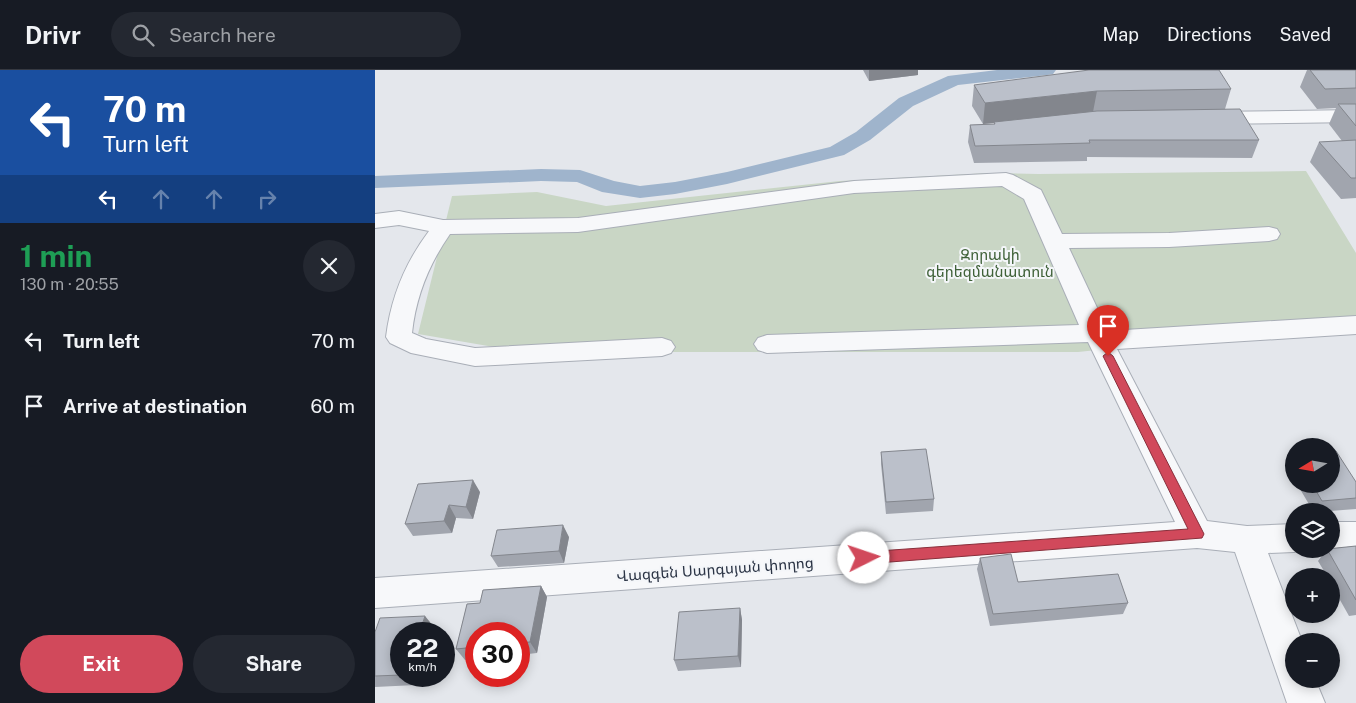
<!DOCTYPE html>
<html lang="en">
<head>
<meta charset="utf-8">
<style>
	body { margin:0; font-family:"Public Sans","Noto Sans Armenian",sans-serif; background:#242831; color:#f1f3f6; height:100vh; display:flex; flex-direction:column; font-size:19px; white-space:nowrap }
	* { box-sizing:border-box; margin:0 }
	p { font-size:16px; color:#9ea1a6 }
	.icon { flex:none; width:28px; height:28px; fill:none; stroke:currentColor; stroke-width:2; stroke-linecap:round; stroke-linejoin:round }
	.map { position:relative; flex:1; overflow:hidden }
	.drawer { display:flex; flex-direction:column; background:#171b24; width:375px }
	.drawer>* { flex:none }
	.guide { background:#1a4fa0; color:#fff; overflow:hidden }
	.needle { width:32px; rotate:259deg }
	.fabs { position:absolute; left:910px; top:368px; display:grid; gap:10px }
	.fabs a { display:grid; place-items:center; width:55px; height:55px; border-radius:50%; background:#171b24; box-shadow:0 2px 12px #0003; font-size:25px }
	.speed { position:absolute; left:15px; top:552px; display:flex; gap:10px; font-size:25px; font-weight:700; text-align:center }
	.speed>* { display:grid; place-content:center; width:65px; height:65px; border-radius:50%; background:#171b24; box-shadow:0 2px 12px #0003; line-height:1 }
	.speed small { font-size:12px; font-weight:400 }
	.speed .limit { border:8px solid #d22; background:#fff; color:#111 }
	.pin { position:absolute; display:grid; place-items:center; width:42px; height:42px; color:#fff; margin:-51px -21px; border-radius:50% 50% 50% 0; rotate:-45deg; box-shadow:0 0 5px #0007 }
	.pin .icon { rotate:45deg }
	.me { position:absolute; width:55px; margin:-28px; rotate:86deg; stroke-linejoin:round; filter:drop-shadow(0 0 4px #0008) }
	.turn { display:flex; align-items:center; gap:18px; height:105px; padding:0 20px; font-size:22px }
	.turn .icon { width:65px; height:65px; stroke-width:2.5 }
	.turn b { display:block; font-size:35px; line-height:42px }
	.lanes { display:flex; align-items:center; height:48px; padding:0 20px; background:#0003; justify-content:center; gap:25px; direction:ltr }
	.lanes .off { opacity:.35 }
	.round { display:grid; place-items:center; flex:none; width:52px; height:52px; border-radius:26px; background:#242831 }
	.head { display:flex; align-items:center; justify-content:space-between; height:85px; padding:0 20px }
	h1 { font-size:30px; font-weight:700; line-height:38px; color:#1e9e55 }
	.cta { display:flex; gap:10px; margin-top:auto; padding:10px 20px }
	.cta a { flex:1; height:58px; border-radius:30px; background:#d1495b; color:#fff; font-size:20px; font-weight:700; line-height:58px; text-align:center }
	.cta a+a { background:#242831; color:#f1f3f6 }
	ul { padding:0; list-style:none }
	li { display:flex; align-items:center; gap:15px; height:65px; padding:0 20px }
	li div { flex:1 }
	li b { display:block; font-size:19px }
	li em { font-style:normal }
	header { display:flex; align-items:center; gap:30px; box-sizing:border-box; height:70px; padding:0 25px; background:#171b24; border-bottom:1px solid #363941 }
	header strong { font-size:24px }
	nav { display:flex; gap:28px; margin-inline-start:auto; font-size:18px }
	.search { width:350px; height:45px; background:#242831; display:flex; align-items:center; gap:12px; box-sizing:border-box; padding:0 18px; border-radius:28px; color:#9ea1a6; font-size:19px }
	main { display:flex; flex:1; min-height:0 }
	.map>svg:first-child { display:block }
	.green { fill:#c9d6c5 }
	.lines { fill:none; stroke-linecap:round; stroke-linejoin:round }
	.canal { fill:#9fb4cc; fill-rule:evenodd }
	.minor-casing { stroke:#a9aeb7; stroke-width:2 }
	.minor { fill:#f7f8fa; fill-rule:evenodd }
	.wall { fill:#a1a5ae }
	.shaded-wall { fill:#83868d }
	.building { fill:#bbc0ca; stroke:#83868d }
	.route { fill:#d1495b; stroke:#882f3b }
	.labels { text-anchor:middle; dominant-baseline:central; stroke-width:4; stroke-linejoin:round; paint-order:stroke }
	.park-label { font-size:15px; fill:#3f6138; stroke:#f4f6f9 }
	.street-label { font-size:15px; fill:#2b3445; stroke:#f4f6f9 }
</style>
</head>
<body>
<header>
<strong>Drivr</strong>
<div class="search"><svg class="icon" aria-label="search" viewBox="0 0 24 24"><circle cx="10" cy="10" r="6"/><path d="M15 15l6 6"/></svg>Search here</div>
<nav><a>Map</a><a>Directions</a><a>Saved</a></nav>
</header>
<main>
<section class="drawer">
<div class="guide">
<div class="turn"><svg class="icon" aria-label="left" viewBox="0 0 24 24"><path d="M17 20v-9H6M10 6l-5 5 5 5"/></svg><div><b>70 m</b>Turn left</div></div>
<div class="lanes"><svg class="icon" aria-label="left" viewBox="0 0 24 24"><path d="M17 20v-9H6M10 6l-5 5 5 5"/></svg><svg class="icon off" aria-label="ahead" viewBox="0 0 24 24"><path d="M12 20V5M6 11l6-6 6 6"/></svg><svg class="icon off" aria-label="ahead" viewBox="0 0 24 24"><path d="M12 20V5M6 11l6-6 6 6"/></svg><svg class="icon off" aria-label="right" viewBox="0 0 24 24"><path d="M7 20v-9h11M14 6l5 5-5 5"/></svg></div>
</div>
<div class="head"><div><h1>1 min</h1><p>130 m · 20:55</p></div><a class="round"><svg class="icon" aria-label="close" viewBox="0 0 24 24"><path d="M6 6l12 12M18 6L6 18"/></svg></a></div>
<ul>
<li><svg class="icon" aria-label="left" viewBox="0 0 24 24"><path d="M17 20v-9H6M10 6l-5 5 5 5"/></svg><div><b>Turn left</b></div><em>70 m</em></li>
<li><svg class="icon" aria-label="arrive" viewBox="0 0 24 24"><path d="M6 21V4h12l-3 4 3 4H6"/></svg><div><b>Arrive at destination</b></div><em>60 m</em></li>
</ul>
<div class="cta"><a>Exit</a><a>Share</a></div>
</section>
<div class="map">
<svg width="981" height="633" viewBox="0 0 981 633">
	<rect width="100%" height="100%" fill="#e4e7ec"/>
	<path class="green" d="M931 101 981 183V253L703 282H148L43 264 77 126 162 122 231 136 465 111 614 103 663 104Z"/>
	<g class="lines">
		<path class="canal" d="M622 0H681L678 4 672 5 583 15 538 36 495 70 469 85 352 114 300 124 265 128 227 122 202 112 166 111 0 118V106L166 99 205 100 239 111 265 116 300 112 352 102 455 77 481 62 524 28 573 6Z"/>
		<defs>
			<path id="minor" d="M981 40V52L833 54 826 52 823 48 826 44 833 42Z
				M631 103 638 105 666 120 687 164 794 163 894 157 902 159 905 164 902 169 894 171 794 177 694 178 733 261 981 246V264L742 279 832 451 872 456 919 454V479H928L919 482 893 483 927 571H919V609H940L950 633H912L860 482 822 478 0 538V508L800 452 713 272 392 283 383 280 379 274 383 268 392 265 704 255 649 129 627 116 479 123 203 162 75 164C54 194 41 226 37 263L51 269 100 278 287 268 296 271 300 277 296 283 287 286 100 296 36 283 15 273 11 267C16 227 30 193 54 161L24 155 0 158V144L24 141 68 150 203 148 479 111Z
				M956 452H981V480L953 479H956Z"/>
		</defs>
		<use href="#minor" class="minor-casing"/>
		<use href="#minor" class="minor"/>
	</g>
	<path class="wall" d="M488 0H543V5L494 11Z
		M932 0H981V128L966 129 935 92 944 72 967 71 954 54 961 38 942 39 925 17Z
		M599 15 856 19 850 39 884 70 877 88 712 87V91L599 93 593 72 595 55 619 54V53L608 54 597 36Z
		M506 382 559 429 558 441 511 444 506 394Z
		M919 387V408L913 397Z
		M981 412V439L955 441H938L922 414H956Z
		M105 422 98 449 81 448 77 463 38 466 30 454Z
		M194 467 189 493 123 497 116 486Z
		M981 476V545L974 546 956 514V506H952L943 491 952 479Z
		M605 488 643 512 753 533 748 544 615 556 602 499Z
		M166 516 172 527 162 583 144 585V564H101V589L90 590 81 579 92 534 105 533 108 520Z
		M365 538 367 550 366 597 303 601 299 590Z
		M59 557 26 564V606H43L41 615 0 617V562Z"/>
	<path class="shaded-wall" d="M494 0H543V5L494 11Z
		M722 21 718 42 608 54 610 33Z
		M98 410 105 422 98 449 91 437Z
		M74 435 81 448 77 463 69 451Z
		M188 455 194 467 189 493 184 481Z
		M166 516 172 527 162 583 155 572Z
		M365 538 367 550 366 597 363 586Z
		M50 546 59 557 57 564H44Z
		M33 606H43L41 615Z"/>
	<path class="building" d="M714 0H844L856 19 722 21 610 33 599 15Z
		M935 0H981V18L950 19Z
		M963 34H981V56Z
		M865 39 884 70H714L715 73 600 76 595 55 620 54 619 52 722 41Z
		M981 70V108H976L944 72Z
		M551 379 559 429 511 432 506 382Z
		M956 381H961L981 412V428L947 431 937 414H956Z
		M98 410 91 437 74 435 69 451 30 454 43 414Z
		M188 455 184 481 116 486 122 460Z
		M981 476V530L952 479Z
		M636 484 643 512 743 504 753 533 618 544 605 488Z
		M166 516 155 572 144 573V564H101V577L81 579 92 534 105 533 108 520Z
		M365 538 363 586 299 590 304 542Z
		M50 546 44 564H26V605L0 606V562L5 548Z"/>
	<path class="route" d="M733 282 738 286 827 460 829 464 827 468 489 494 485 492 483 488 485 484 489 482 813 459 728 286Z"/>
	<g class="labels">
		<g class="park-label">
			<text x="615" y="184">Զորակի<tspan x="615" dy="17">գերեզմանատուն</tspan></text>
		</g>
		<g class="street-label">
			<text transform="translate(340 499) rotate(-4)">Վազգեն Սարգսյան փողոց</text>
		</g>
	</g>
</svg>
<div class="fabs">
<a><svg class="needle" viewBox="-14 -14 28 28"><path d="M0-13l5 13h-10z" fill="#e53935"/><path d="M0 13l5-13h-10z" fill="#9ea1a6"/></svg></a>
<a><svg class="icon" aria-label="layers" viewBox="0 0 24 24"><path d="M12 4l9 5-9 5-9-5zM3 14l9 5 9-5"/></svg></a>
<a>+</a>
<a>−</a>
</div>
<div class="speed"><div>22<small>km/h</small></div><div class="limit">30</div></div>
<div class="pin" style="left:733px;top:286px;background:#d93025"><svg class="icon" aria-label="arrive" viewBox="0 0 24 24"><path d="M6 21V4h12l-3 4 3 4H6"/></svg></div>
<svg class="me" style="left:489px;top:488px" viewBox="-20 -20 40 40"><circle r="19" fill="#fff"/><path d="M0-13L10 11 0 6-10 11z" fill="#d1495b"/></svg>
</div>
</main>
</body>
</html>
